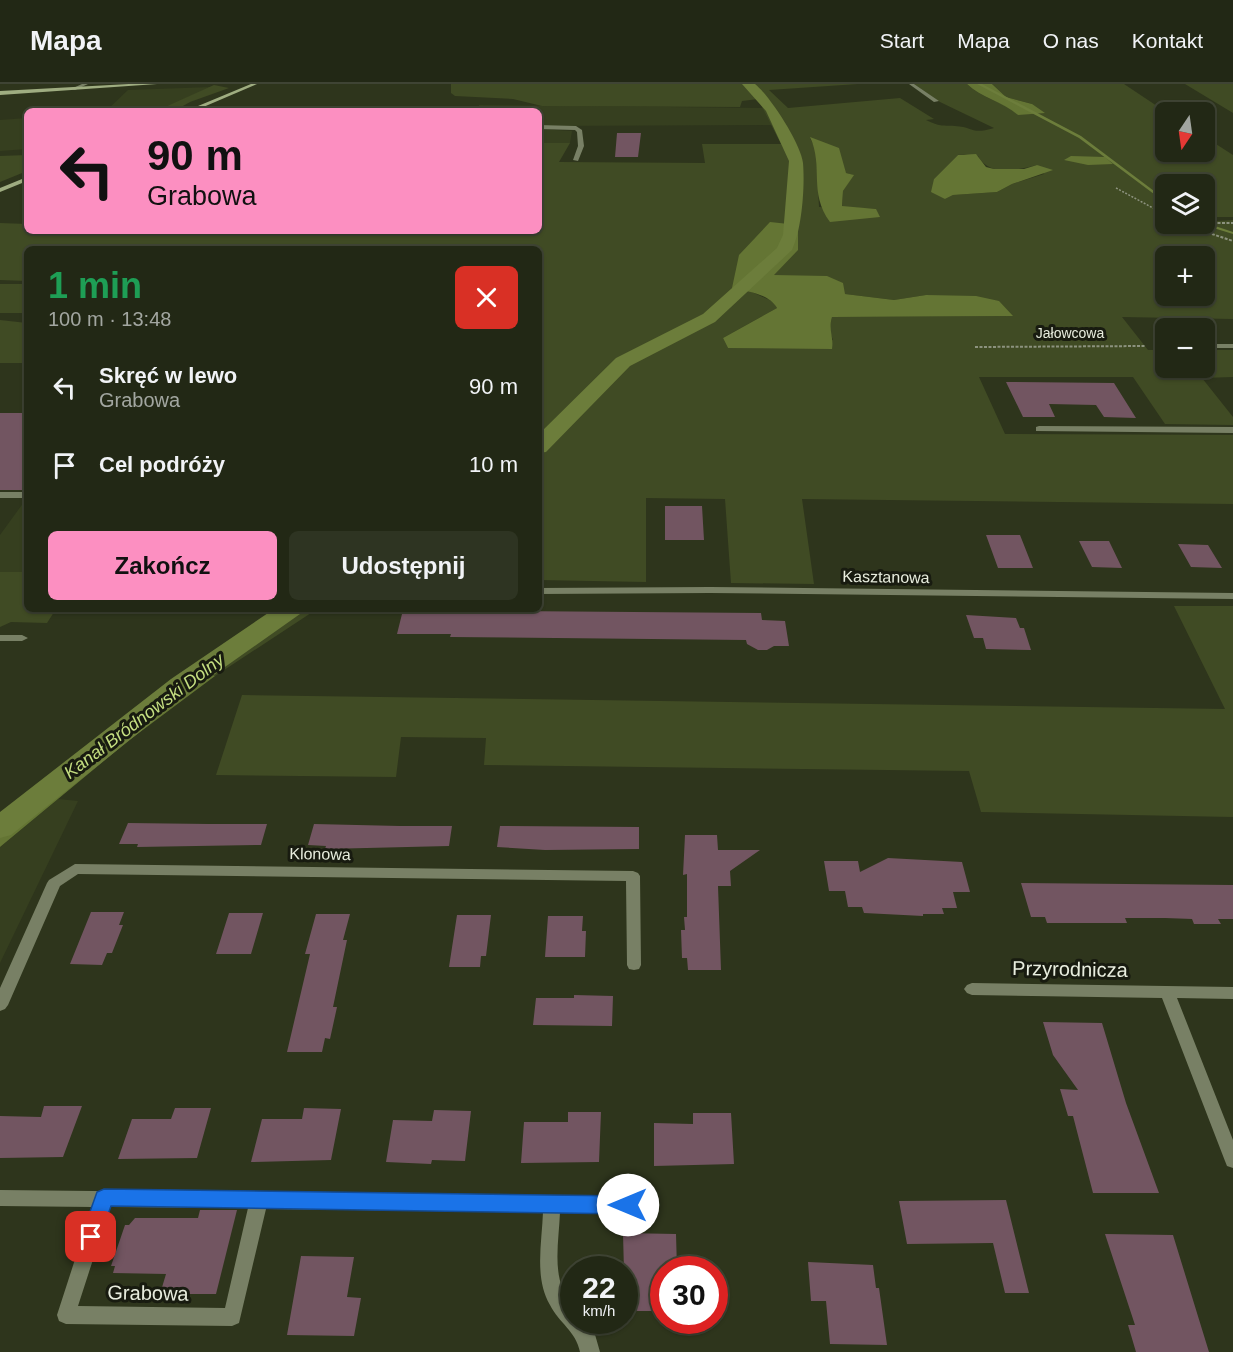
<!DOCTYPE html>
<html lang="pl">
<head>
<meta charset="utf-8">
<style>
	body { margin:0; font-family:Helvetica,sans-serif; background:#2e3422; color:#f1f3f6; height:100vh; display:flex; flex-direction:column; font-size:22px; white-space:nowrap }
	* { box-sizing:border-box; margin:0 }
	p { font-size:20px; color:#a2a6a0 }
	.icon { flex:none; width:33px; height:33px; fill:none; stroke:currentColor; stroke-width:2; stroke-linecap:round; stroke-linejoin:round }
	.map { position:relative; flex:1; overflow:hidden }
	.drawer { position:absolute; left:24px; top:162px; width:518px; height:366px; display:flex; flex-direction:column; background:#222815; border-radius:9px; box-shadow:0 2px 4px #0004,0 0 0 2px #3f4434 }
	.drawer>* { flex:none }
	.guide { position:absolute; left:24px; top:24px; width:518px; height:126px; border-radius:9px; box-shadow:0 2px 4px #0004,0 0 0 2px #3f4434; background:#fc8fc1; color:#111; overflow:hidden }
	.needle { width:39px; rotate:193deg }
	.tools { position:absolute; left:1155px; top:18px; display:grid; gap:12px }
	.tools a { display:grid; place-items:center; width:60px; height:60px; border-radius:9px; background:#222815; box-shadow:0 2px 4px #0004,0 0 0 2px #3f4434; font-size:30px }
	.speed { position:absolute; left:560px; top:1172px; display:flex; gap:12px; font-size:30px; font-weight:700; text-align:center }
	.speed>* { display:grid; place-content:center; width:78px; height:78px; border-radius:50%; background:#222815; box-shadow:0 2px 4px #0004,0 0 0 2px #3f4434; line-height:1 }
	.speed small { font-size:15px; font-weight:400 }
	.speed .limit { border:9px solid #d22; background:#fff; color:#111 }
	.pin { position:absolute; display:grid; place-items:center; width:51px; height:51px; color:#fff; margin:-26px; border-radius:12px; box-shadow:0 3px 9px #0006 }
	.me { position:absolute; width:66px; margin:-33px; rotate:270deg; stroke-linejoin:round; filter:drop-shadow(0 0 4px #0008) }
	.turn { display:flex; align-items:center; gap:21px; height:126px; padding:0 24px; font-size:27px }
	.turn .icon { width:78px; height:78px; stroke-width:2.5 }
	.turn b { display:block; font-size:42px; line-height:51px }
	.round { display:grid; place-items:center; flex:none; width:63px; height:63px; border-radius:9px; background:#2e3422 }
	.headline { display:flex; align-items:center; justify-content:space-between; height:102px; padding:0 24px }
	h1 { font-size:36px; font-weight:800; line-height:45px; color:#1e9e55 }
	.button { display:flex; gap:12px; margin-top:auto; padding:12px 24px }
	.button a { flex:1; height:69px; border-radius:9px; background:#fc8fc1; color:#111; font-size:24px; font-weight:800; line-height:69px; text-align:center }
	.button a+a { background:#2e3422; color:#f1f3f6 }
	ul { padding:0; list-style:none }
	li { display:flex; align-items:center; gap:18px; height:78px; padding:0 24px }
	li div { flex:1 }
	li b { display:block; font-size:22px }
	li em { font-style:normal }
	header { display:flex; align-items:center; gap:36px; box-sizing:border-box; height:84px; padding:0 30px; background:#222815; border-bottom:2px solid #3f4434 }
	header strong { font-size:28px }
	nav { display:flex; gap:33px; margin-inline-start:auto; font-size:21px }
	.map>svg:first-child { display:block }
	.built { fill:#363f1f }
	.green { fill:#404b24; fill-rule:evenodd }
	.forest { fill:#647534 }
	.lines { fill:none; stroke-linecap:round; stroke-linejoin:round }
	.stream { fill:#6c7d3b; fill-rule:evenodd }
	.canal { fill:#6c7d3b; fill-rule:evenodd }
	.building { fill:#725561 }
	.path-far1 { stroke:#8c927e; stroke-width:1.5; stroke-dasharray:2 1.5; stroke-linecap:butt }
	.path { stroke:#8c927e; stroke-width:2; stroke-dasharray:3 1.5; stroke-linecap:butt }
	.lane { fill:#788065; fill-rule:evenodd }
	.street { fill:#788065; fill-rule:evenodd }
	.secondary { fill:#9fad81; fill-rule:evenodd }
	.route { fill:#1a73e8; stroke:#114b97; stroke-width:1.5 }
	.labels { text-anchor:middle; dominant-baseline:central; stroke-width:6; stroke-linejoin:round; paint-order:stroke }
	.far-street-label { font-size:14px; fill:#e8edde; stroke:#181b10 }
	.street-label { font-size:16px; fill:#e8edde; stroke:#181b10 }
	.water-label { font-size:18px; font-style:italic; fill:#c4de80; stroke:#181b10 }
	.near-street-label { font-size:20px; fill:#e8edde; stroke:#181b10 }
</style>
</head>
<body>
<header>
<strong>Mapa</strong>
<nav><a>Start</a><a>Mapa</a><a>O nas</a><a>Kontakt</a></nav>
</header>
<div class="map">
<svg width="1233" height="1268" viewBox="0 0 1233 1268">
	<rect width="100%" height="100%" fill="#2e351c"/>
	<path class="built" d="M212 3 156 27H106L128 6Z
		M479 21 763 24 773 41 539 42 538 27H477Z
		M27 34V65L0 67V36Z
		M539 45 572 47 570 59H539Z
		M24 418H27V488H0V451Z
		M58 715 78 717 0 879V763Z"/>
	<path class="green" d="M451 0H858L769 6 788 24 900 14 934 35 926 36C941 43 940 41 955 42 974 43 971 51 994 44L940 18 914 0H967C981 14 1002 17 1018 30L1032 20 1006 13 992 0H1124L1166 28V68H1204L1205 53 1233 71V133H1205L1204 100H1166V140L1233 136V235L1122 233 1148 266H1165L1166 284H1204L1205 266H1233V293L1202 294 1233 333V341L1165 340 1133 293H979L1005 350 1233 351V420L802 415 814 500 731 499 725 415 646 414V498L539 496 538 165H27V197L0 196V139L27 140V147H538L539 59H570L559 78 705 79 702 60H781L758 15 742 17 740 23 542 22 513 15 455 12 451 9ZM810 54 846 89 853 91 843 107 842 123 876 125 819 123 816 66ZM964 70 978 72C989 93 1018 86 1037 81L1044 90 1012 100 997 108 953 111 945 115 934 95 958 71ZM1166 172H1204V212H1166ZM774 191 845 210 894 216 926 211 1012 232 832 233 829 246 833 256 728 264 723 254 777 224 774 218 752 208Z
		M1185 0H1233V29Z
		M214 1 229 4 190 18 174 27H156Z
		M27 71V87L0 98V72Z
		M0 200H27V229H0Z
		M0 236 27 239V279H0Z
		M0 488H27V525H56L47 539 11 538 0 543Z
		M1174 522H1233V733L981 728 969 687 484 681 486 654 401 653 396 693 216 691 242 611 1225 625Z
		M286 525H317L215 592 197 584Z"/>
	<path class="forest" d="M967 0H992L1006 13 1032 20 1045 29 1018 31C1002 17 981 14 967 0Z
		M810 53 839 64 846 89 854 91 843 107 842 122 876 125 880 133 830 138C808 108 824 83 810 53Z
		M976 70 986 83 994 85H1024L1037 81 1053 86 1012 100 997 108 953 111 945 115 931 108 934 95 958 71Z
		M1071 72 1105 73 1113 80 1088 81 1064 76Z
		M770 138 798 141V166L774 191 827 192 843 199 845 210 894 216 926 211 976 212 999 217 1013 232 832 233C828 247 834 252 832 265L728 264 723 254 777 224C770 210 746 207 732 204L739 171Z
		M197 584 215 592 128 657 0 763V733L83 667Z"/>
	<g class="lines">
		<path class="stream" d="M977 0H982L1081 52 1166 116V119L1079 54Z
			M1209 140 1233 148V150L1207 142V141Z"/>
		<path class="canal" d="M742 0H755C770 12 801 60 803 79 805 103 802 145 792 166L715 238 630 282 546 368 538 369V351L616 274 703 230 777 164 783 151 789 77 766 27Z
			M274 525H304L300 530 191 607 11 751 0 754V728L171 595Z"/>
	</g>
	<path class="building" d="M617 49H641L638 73H615Z
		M1006 298 1114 299 1136 334 1104 333 1096 321 1049 320 1055 333H1023Z
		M0 329H27V406H0Z
		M665 422H702L704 456H665Z
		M986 451H1020L1033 484H998Z
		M1079 457H1109L1122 484 1092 483Z
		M1178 460 1208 461 1222 484 1191 483Z
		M403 526 761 529 762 536 785 537 789 562H774L767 566H758L747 560 746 556 450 553 451 550H397Z
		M966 531 1016 534 1020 544H1024L1031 566 986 565 983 554H974Z
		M128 739 209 740H267L261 761 137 763 138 760H119Z
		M314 740 400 742H452L449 762 325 765 326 762 308 761Z
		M500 742 639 743V765L545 766 497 763Z
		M685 751H717L718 766H760L730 787 731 802H718L721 886H688L687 874H682L681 846H685L684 833H687V790L683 791Z
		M888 774 962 778 970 808H953L957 824H942L944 830H923V832L864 829 862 823H848L845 807H829L824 777H858L860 788Z
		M1021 799 1233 801V835H1218L1221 840H1194L1192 835 1165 834H1125L1127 839H1047L1045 833H1031Z
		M91 828H124L119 841H123L112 869H107L102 881 70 880Z
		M229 829H263L251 870H216Z
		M316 830H350L343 856H347L333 923H337L330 955 325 954 322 968H287L310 870H305Z
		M457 831H491L486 872H481L480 883H449Z
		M548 832H583L582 847H586L585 873H545Z
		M574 911 613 912 612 942 533 941 536 914H574Z
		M1043 938 1102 939 1126 1019 1159 1109H1093L1073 1032H1068L1060 1005 1078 1006 1053 971Z
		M44 1022H82L63 1073 0 1074V1032L41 1033Z
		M175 1024H211L197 1074 118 1075 132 1035H171Z
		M304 1024 341 1025 331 1076 251 1078 262 1035H302Z
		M434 1026 471 1027 465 1077 432 1076 431 1080 386 1078 393 1036 432 1037Z
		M568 1028H601L599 1078 521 1079 524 1038H568Z
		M693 1029H731L734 1080 654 1082V1039L693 1040Z
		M1006 1116 1029 1209H1005L993 1159 907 1160 899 1117Z
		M200 1126H237L216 1210H160L166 1190 113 1189 115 1182H111L125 1141H129L135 1134H198Z
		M623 1149 676 1150 677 1185H663V1227H625Z
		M1105 1150 1173 1151 1209 1268H1136L1128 1241H1135Z
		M301 1172 354 1173 347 1213 361 1214 354 1252 287 1251Z
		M808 1178 873 1181 876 1204H879L887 1261 830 1260 826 1217H811Z"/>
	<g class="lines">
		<path class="path-far1" d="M1116 104 1166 131"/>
		<path class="path" d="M1204 139H1233
			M1182 140 1233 157
			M1186 140H1200
			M975 263 1146 262"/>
		<path class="lane" d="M909 0H914L939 17 934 18Z
			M538 41 576 42 582 46 584 62 578 77 573 76 578 62 577 48 575 46 538 45Z
			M0 408H27V414H0Z
			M0 551H22L28 554 22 557H0Z"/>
		<path class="street" d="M82 0H88L75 6 71 5Z
			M1159 260H1166V264H1159Z
			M1204 260H1233V264H1204Z
			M1039 342 1233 343V349L1036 347V343Z
			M710 503 1233 509V515L710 509 538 510V504Z
			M75 780 633 787 638 789 640 792 641 881 639 885 634 886 629 885 627 881 626 797 78 790 60 802 8 921 5 925 0 927V904L47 799 49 796Z
			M972 899 1233 903V915L1177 914 1233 1056V1084L1227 1082 1225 1077 1162 914 972 911 967 909 964 905 967 901Z
			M0 1106 628 1113 634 1116 637 1121 634 1126 628 1129 560 1128C559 1159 550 1197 573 1221V1236H585L594 1247 600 1268H580C576 1247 559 1239 550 1221 534 1194 542 1158 543 1128L266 1125 239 1239 232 1242 66 1240 59 1237 57 1231 92 1123 0 1122ZM110 1123 248 1124 225 1224 78 1222Z"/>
		<path class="secondary" d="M129 0H157L0 11V7Z
			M251 0H257L194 27H186Z
			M27 93V97L0 108V104Z"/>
	</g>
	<path class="route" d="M104 1105 628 1112 635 1115 638 1121 635 1127 628 1130 111 1122 98 1159 91 1162 84 1159 81 1153 97 1108Z"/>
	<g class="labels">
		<g class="far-street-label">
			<text x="1070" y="249">Jałowcowa</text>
		</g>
		<g class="street-label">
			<text transform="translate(886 493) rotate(1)">Kasztanowa</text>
			<text transform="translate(320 770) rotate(1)">Klonowa</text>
		</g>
		<g class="water-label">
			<text transform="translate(144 632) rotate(-37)">Kanał Bródnowski Dolny</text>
		</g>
		<g class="near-street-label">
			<text transform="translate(1070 885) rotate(1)">Przyrodnicza</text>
			<text transform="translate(148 1209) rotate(1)">Grabowa</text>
		</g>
	</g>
</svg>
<div class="tools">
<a><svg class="needle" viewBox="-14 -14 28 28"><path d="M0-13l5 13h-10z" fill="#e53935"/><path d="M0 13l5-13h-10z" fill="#a2a6a0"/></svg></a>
<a><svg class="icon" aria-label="layers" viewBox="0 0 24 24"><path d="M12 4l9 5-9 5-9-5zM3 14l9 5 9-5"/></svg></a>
<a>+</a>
<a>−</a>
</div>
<div class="speed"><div>22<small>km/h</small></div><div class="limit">30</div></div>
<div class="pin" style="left:91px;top:1153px;background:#d93025"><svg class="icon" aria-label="arrive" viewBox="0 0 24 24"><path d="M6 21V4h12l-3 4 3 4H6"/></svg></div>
<svg class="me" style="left:628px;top:1121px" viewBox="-20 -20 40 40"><circle r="19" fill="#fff"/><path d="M0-13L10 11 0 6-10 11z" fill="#1a73e8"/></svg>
<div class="guide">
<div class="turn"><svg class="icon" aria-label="left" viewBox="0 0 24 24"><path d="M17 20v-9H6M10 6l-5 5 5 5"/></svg><div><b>90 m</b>Grabowa</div></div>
</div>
<section class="drawer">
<div class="headline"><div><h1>1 min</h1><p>100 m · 13:48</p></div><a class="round" style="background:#d93025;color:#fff"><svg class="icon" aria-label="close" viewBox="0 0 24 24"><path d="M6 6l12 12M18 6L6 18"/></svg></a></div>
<ul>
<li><svg class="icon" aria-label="left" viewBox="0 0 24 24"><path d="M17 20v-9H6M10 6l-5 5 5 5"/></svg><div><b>Skręć w lewo</b><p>Grabowa</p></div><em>90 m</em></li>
<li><svg class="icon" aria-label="arrive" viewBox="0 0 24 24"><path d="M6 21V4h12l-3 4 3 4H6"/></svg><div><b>Cel podróży</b></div><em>10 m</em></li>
</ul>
<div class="button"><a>Zakończ</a><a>Udostępnij</a></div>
</section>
</div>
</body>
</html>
